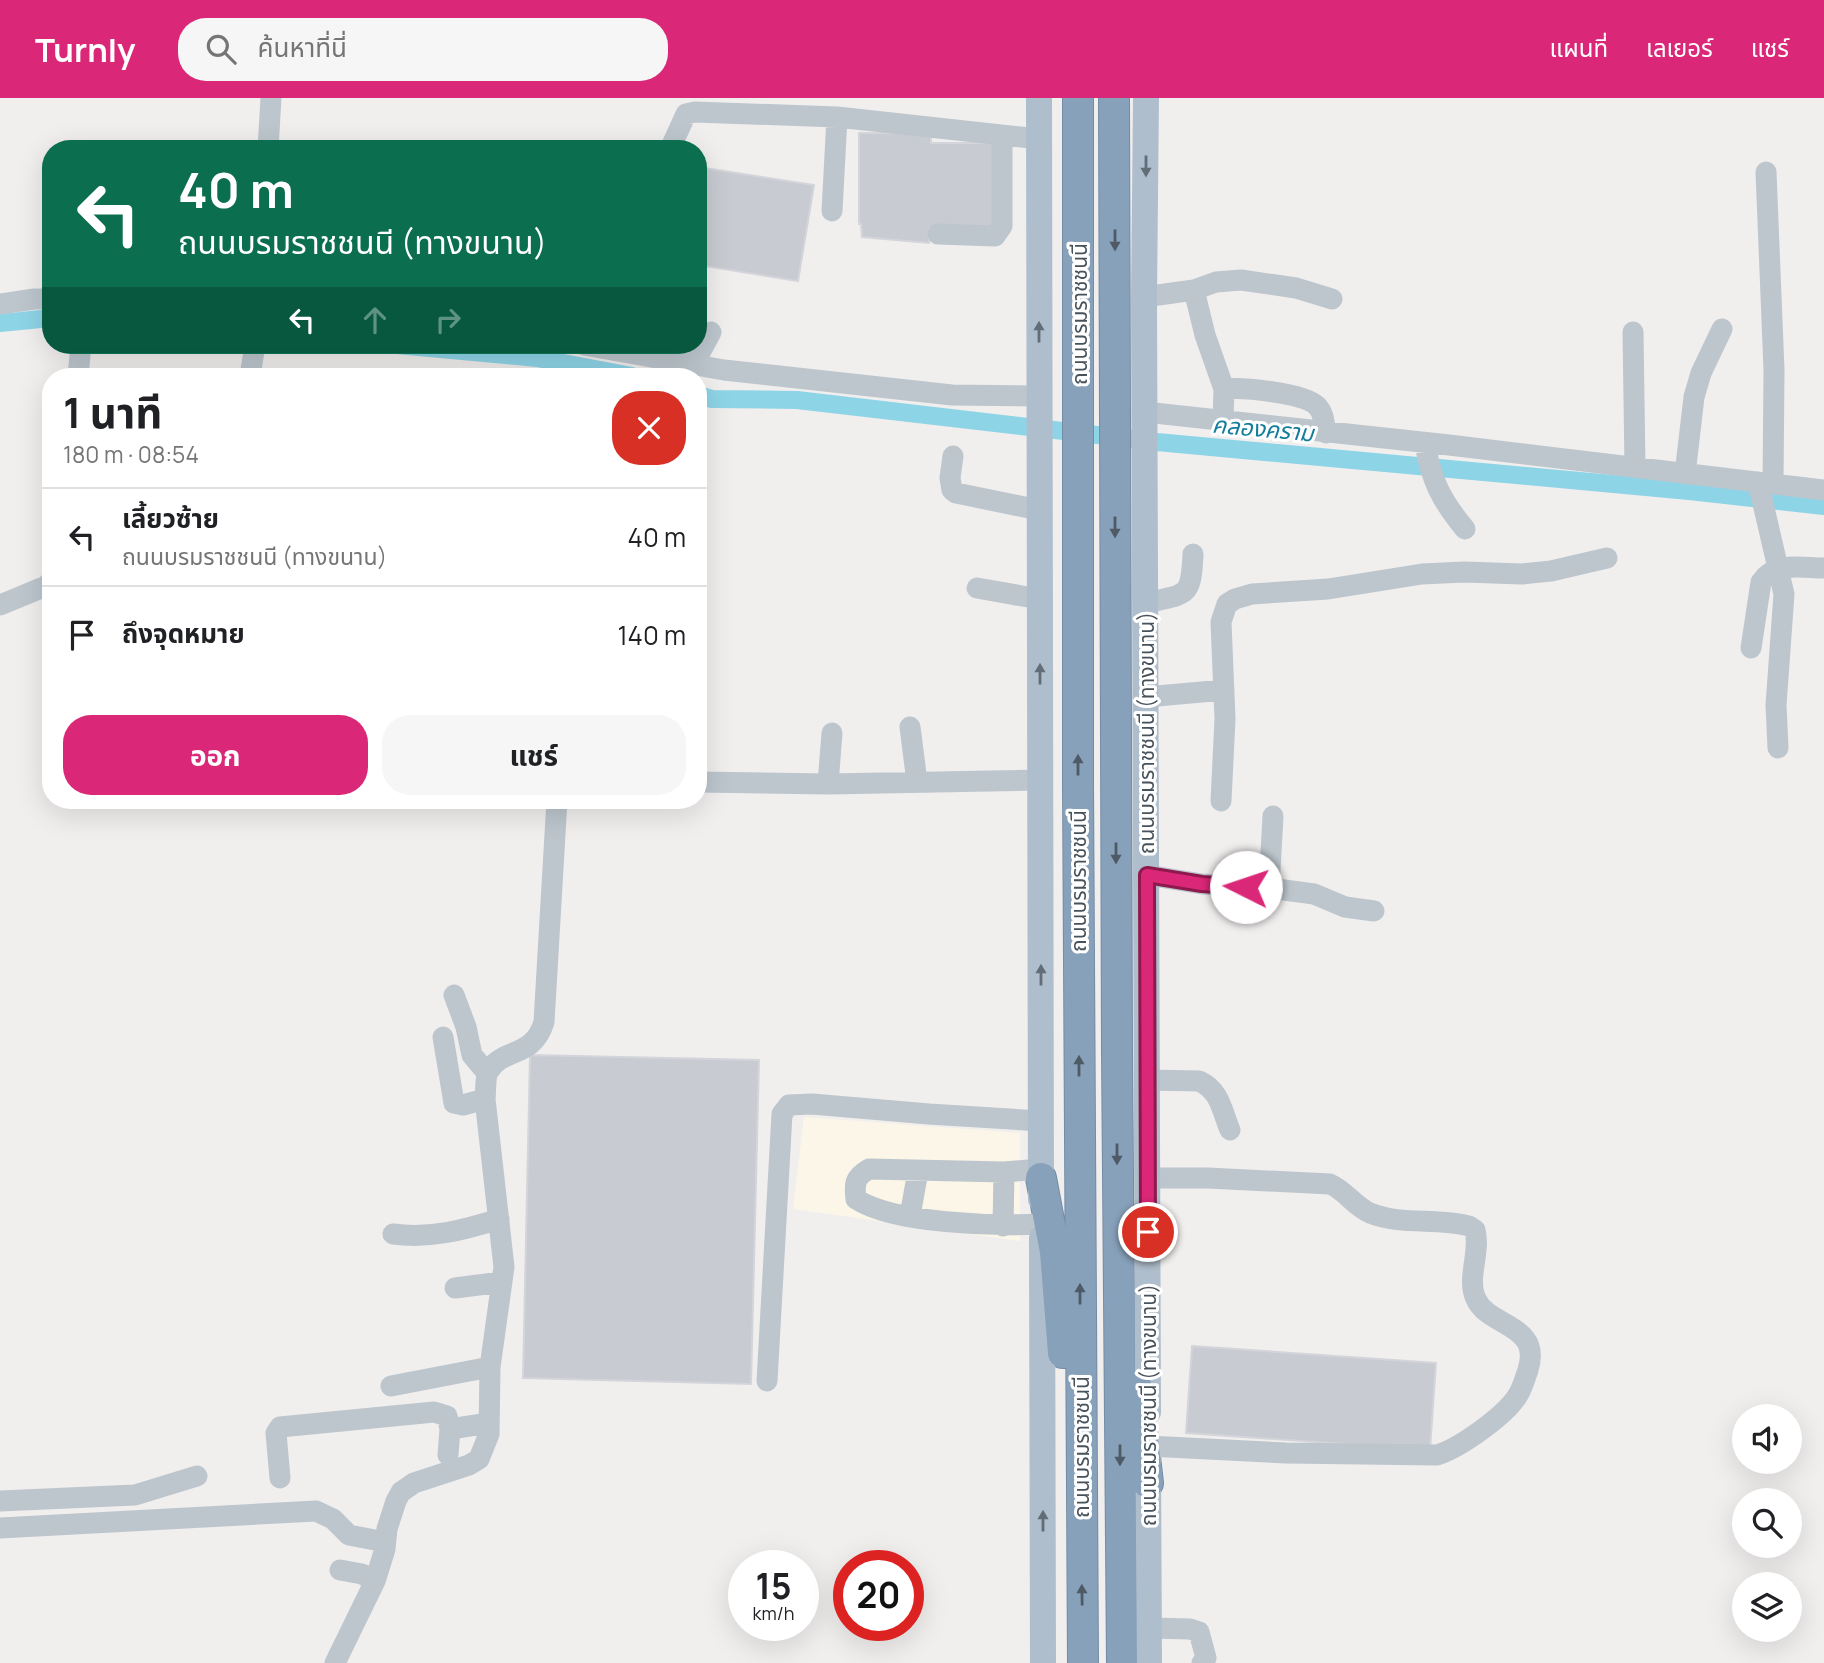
<!DOCTYPE html>
<html lang="th">
<head>
<meta charset="utf-8">
<style>
	body { margin:0; font-family:Manrope,"Noto Sans Thai",sans-serif; background:#f6f6f6; color:#202124; height:100vh; display:flex; flex-direction:column; font-size:26px; white-space:nowrap }
	* { box-sizing:border-box; margin:0 }
	p { font-size:23px; color:#757577 }
	.icon { flex:none; width:38px; height:38px; fill:none; stroke:currentColor; stroke-width:2; stroke-linecap:round; stroke-linejoin:round }
	.map { position:relative; flex:1; overflow:hidden }
	.side { position:absolute; left:42px; top:270px; width:665px; height:441px; display:flex; flex-direction:column; background:#fff; border-radius:28px; box-shadow:0 7px 28px #0002 }
	.side>* { flex:none }
	.top-card { position:absolute; left:42px; top:42px; width:665px; height:214px; border-radius:28px; box-shadow:0 7px 28px #0002; background:#0b6e4f; color:#fff; overflow:hidden }
	.buttons { position:absolute; left:1732px; top:1306px; display:grid; gap:14px }
	.buttons a { display:grid; place-items:center; width:70px; height:70px; border-radius:50%; background:#fff; box-shadow:0 7px 28px #0002; font-size:35px }
	.speed { position:absolute; left:728px; top:1452px; display:flex; gap:14px; font-size:35px; font-weight:700; text-align:center }
	.speed>* { display:grid; place-content:center; width:91px; height:91px; border-radius:50%; background:#fff; box-shadow:0 7px 28px #0002; line-height:1 }
	.speed small { font-size:18px; font-weight:400 }
	.speed .limit { border:10px solid #d22; background:#fff; color:#111 }
	.pin { position:absolute; display:grid; place-items:center; width:60px; height:60px; color:#fff; margin:-30px; border:4px solid #fff; border-radius:50%; box-shadow:0 2px 7px #0007 }
	.me { position:absolute; width:77px; margin:-38px; rotate:274deg; stroke-linejoin:round; filter:drop-shadow(0 0 5px #0008) }
	.turn { display:flex; align-items:center; gap:24px; height:147px; padding:0 21px; font-size:32px }
	.turn .icon { width:91px; height:91px; stroke-width:2.5 }
	.turn b { display:block; font-size:49px; line-height:60px }
	.lanes { display:flex; align-items:center; height:66px; padding:0 21px; background:#0003; justify-content:center; gap:35px; direction:ltr }
	.lanes .off { opacity:.35 }
	.round { display:grid; place-items:center; flex:none; width:74px; height:74px; border-radius:28px; background:#f6f6f6 }
	.headline { display:flex; align-items:center; justify-content:space-between; height:119px; padding:0 21px }
	h1 { font-size:42px; font-weight:700; line-height:52px }
	.cta { display:flex; gap:14px; margin-top:auto; padding:14px 21px }
	.cta a { flex:1; height:80px; border-radius:28px; background:#db2777; color:#fff; font-size:28px; font-weight:700; line-height:80px; text-align:center }
	.cta a+a { background:#f6f6f6; color:#202124 }
	ul { padding:0; list-style:none }
	li { display:flex; align-items:center; gap:21px; height:98px; padding:0 21px; border-top:2px solid #e0e0e0 }
	li div { flex:1 }
	li b { display:block; font-size:26px }
	li em { font-style:normal }
	header { display:flex; align-items:center; gap:42px; box-sizing:border-box; height:98px; padding:0 35px; background:#db2777; color:#fff }
	header strong { font-size:33px }
	nav { display:flex; gap:38px; margin-inline-start:auto; font-size:24px }
	.search { width:490px; height:63px; background:#f6f6f6; display:flex; align-items:center; gap:18px; box-sizing:border-box; padding:0 24px; border-radius:28px; color:#757577; font-size:26px }
	.map>svg:first-child { display:block }
	.commercial { fill:#fbf6e8 }
	.lines { fill:none; stroke-linecap:round; stroke-linejoin:round }
	.canal { stroke:#8ed4e7; stroke-width:18 }
	.building { fill:#c8cbd1; stroke:#d3d5da; stroke-width:2 }
	.highway-casing { stroke:#748ca6; stroke-width:32 }
	.minor { stroke:#bdc6cd; stroke-width:21 }
	.major { stroke:#afbecc; stroke-width:26 }
	.highway { stroke:#88a1bb; stroke-width:30 }
	.oneway { fill:#616d77 }
	.oneway2 { fill:#4e5a65 }
	.route-casing { stroke:#8e194d; stroke-width:18 }
	.route { stroke:#db2777; stroke-width:12 }
	.labels { text-anchor:middle; dominant-baseline:central; stroke-width:6; stroke-linejoin:round; paint-order:stroke }
	.street-label { font-size:21px; fill:#47525b; stroke:#fff }
	.water-label { font-size:23px; font-style:italic; fill:#147d9a; stroke:#fff }
</style>
</head>
<body>
<header>
<strong>Turnly</strong>
<div class="search"><svg class="icon" aria-label="search" viewBox="0 0 24 24"><circle cx="10" cy="10" r="6"/><path d="M15 15l6 6"/></svg>ค้นหาที่นี่</div>
<nav><a>แผนที่</a><a>เลเยอร์</a><a>แชร์</a></nav>
</header>
<div class="map">
<svg width="1824" height="1565" viewBox="0 0 1824 1565">
	<rect width="100%" height="100%" fill="#f1eeee"/>
	<path class="commercial" d="M804 1019 1020 1035V1143L793 1111Z"/>
	<g class="lines">
		<path class="canal" d="M0 225 51 220
			M397 247 537 260 632 278
			M698 297 712 301 797 302 1157 344 1689 393 1824 408"/>
	</g>
	<path class="building" d="M859 35H931V45H998L999 131H929V145L862 139 861 126H859Z
		M698 69 814 87 798 183 698 167Z
		M530 957 759 962 751 1286 523 1280Z
		M1192 1248 1436 1265 1430 1352 1186 1335Z"/>
	<g class="lines">
		<defs>
			<path id="highway" d="M1078 0V686L1083 1565
				M1114 0 1117 953 1122 1565
				M1041 1080 1055 1154 1063 1255
				M1137 1290 1148 1385"/>
		</defs>
		<use href="#highway" class="highway-casing"/>
		<path class="minor" d="M268 51 271 0
			M670 51 686 16 695 14 837 19 1039 41
			M1766 74 1774 272 1773 386
			M832 113 837 19
			M938 136 995 138 1002 128V37
			M1194 192 1205 237 1224 291
			M1144 199 1194 192 1216 184 1241 182 1296 190 1332 201
			M0 206 34 201H51
			M1633 234 1635 370
			M584 247 724 272 952 297 1039 298
			M693 268 711 234
			M78 278 81 247
			M250 278 255 247
			M1145 314 1449 347 1824 392
			M1223 323 1224 291C1243 289 1304 295 1317 308 1324 315 1324 325 1326 335
			M1425 345C1431 382 1441 402 1465 431
			M953 358 950 380 952 392 956 395 1039 412
			M1685 376 1694 299 1701 275 1722 231
			M1758 384 1784 496 1776 607 1778 650
			M977 490 1039 501
			M1146 505C1187 495 1191 501 1193 456
			M0 507 46 488 51 483
			M1751 550 1761 484C1775 463 1802 470 1824 470
			M1146 599 1224 592
			M910 629 917 684
			M698 684 828 686 1040 682
			M828 686 832 635
			M1221 703 1225 621 1221 524 1227 506 1235 501 1252 496 1328 491 1422 476 1464 474 1522 476 1551 473 1607 460
			M1147 777 1202 786 1269 790 1314 796 1345 809 1374 813
			M1269 790 1273 718
			M454 897 466 929 472 957 487 975
			M443 939 454 1005 463 1007 485 1001
			M1147 982 1199 983C1220 992 1222 1013 1230 1032
			M1041 1071 1004 1074 869 1071C855 1079 854 1085 856 1101 894 1126 995 1128 1041 1126
			M1148 1080H1208L1330 1086C1346 1093 1354 1108 1370 1115 1402 1128 1437 1119 1469 1128L1475 1132C1481 1154 1466 1181 1476 1201 1485 1221 1512 1224 1525 1241 1532 1250 1531 1262 1528 1272 1525 1280 1523 1289 1518 1297 1506 1317 1460 1350 1437 1357L1286 1355 1148 1348
			M910 1118 918 1073
			M1003 1128 1004 1074
			M393 1136C430 1141 464 1132 499 1121
			M455 1190 502 1184
			M767 1283 782 1016 789 1007 812 1006 929 1016 1041 1023
			M391 1288 490 1269
			M448 1357 450 1331 489 1325
			M280 1380 276 1335 280 1329 434 1314 447 1318 450 1331
			M0 1403 135 1397 197 1378
			M0 1430 316 1413 333 1421 349 1437 385 1444
			M340 1472 362 1476 375 1483
			M1149 1530 1190 1531 1199 1534 1206 1560 1202 1565
			M335 1565 375 1483 385 1451 387 1431 396 1403 401 1394 414 1385 469 1367 479 1361 489 1336 490 1269 504 1169 485 1001C486 994 485 980 488 974 502 949 533 961 544 924L557 702"/>
		<path class="major" d="M1039 0 1041 1101
			M1146 0 1144 199 1148 1314
			M1042 1140 1043 1565
			M1148 1363 1149 1565"/>
		<use href="#highway" class="highway"/>
	</g>
	<defs><path id="oneway-solid" d="M-6-.8H1V-3.2L6.5 0L1 3.2V.8H-6Z" transform="scale(1.75)"/></defs>
	<g class="oneway">
		<use href="#oneway-solid" transform="translate(1146 68) rotate(90)"/>
		<use href="#oneway-solid" transform="translate(1039 234) rotate(-90)"/>
		<use href="#oneway-solid" transform="translate(1040 576) rotate(-90)"/>
		<use href="#oneway-solid" transform="translate(1041 877) rotate(-90)"/>
		<use href="#oneway-solid" transform="translate(1043 1423) rotate(-90)"/>
	</g>
	<g class="oneway2">
		<use href="#oneway-solid" transform="translate(1115 142) rotate(90)"/>
		<use href="#oneway-solid" transform="translate(1115 429) rotate(90)"/>
		<use href="#oneway-solid" transform="translate(1078 667) rotate(-90)"/>
		<use href="#oneway-solid" transform="translate(1116 755) rotate(90)"/>
		<use href="#oneway-solid" transform="translate(1079 968) rotate(-90)"/>
		<use href="#oneway-solid" transform="translate(1117 1056) rotate(90)"/>
		<use href="#oneway-solid" transform="translate(1080 1196) rotate(-90)"/>
		<use href="#oneway-solid" transform="translate(1120 1357) rotate(90)"/>
		<use href="#oneway-solid" transform="translate(1082 1497) rotate(-91)"/>
	</g>
	<g class="lines">
		<defs>
			<path id="route" d="M1148 1134 1147 777 1202 786 1246 789"/>
		</defs>
		<use href="#route" class="route-casing"/>
		<use href="#route" class="route"/>
	</g>
	<g class="labels">
		<g class="street-label">
			<text transform="translate(1079 216) rotate(-90)">ถนนบรมราชชนนี</text>
			<text transform="translate(1146 635) rotate(-90)">ถนนบรมราชชนนี (ทางขนาน)</text>
			<text transform="translate(1078 783) rotate(-90)">ถนนบรมราชชนนี</text>
			<text transform="translate(1148 1307) rotate(-90)">ถนนบรมราชชนนี (ทางขนาน)</text>
			<text transform="translate(1081 1349) rotate(-90)">ถนนบรมราชชนนี</text>
		</g>
		<g class="water-label">
			<text transform="translate(1263 330) rotate(5)">คลองคราม</text>
		</g>
	</g>
</svg>
<div class="buttons">
<a><svg class="icon" aria-label="sound" viewBox="0 0 24 24"><path d="M4 9h4l5-4v14l-5-4H4zM17 9q2 3 0 6"/></svg></a>
<a><svg class="icon" aria-label="search" viewBox="0 0 24 24"><circle cx="10" cy="10" r="6"/><path d="M15 15l6 6"/></svg></a>
<a><svg class="icon" aria-label="layers" viewBox="0 0 24 24"><path d="M12 4l9 5-9 5-9-5zM3 14l9 5 9-5"/></svg></a>
</div>
<div class="speed"><div>15<small>km/h</small></div><div class="limit">20</div></div>
<div class="pin" style="left:1148px;top:1134px;background:#d93025"><svg class="icon" aria-label="arrive" viewBox="0 0 24 24"><path d="M6 21V4h12l-3 4 3 4H6"/></svg></div>
<svg class="me" style="left:1246px;top:789px" viewBox="-20 -20 40 40"><circle r="19" fill="#fff"/><path d="M0-13L10 11 0 6-10 11z" fill="#db2777"/></svg>
<div class="top-card">
<div class="turn"><svg class="icon" aria-label="left" viewBox="0 0 24 24"><path d="M17 20v-9H6M10 6l-5 5 5 5"/></svg><div><b>40 m</b>ถนนบรมราชชนนี (ทางขนาน)</div></div>
<div class="lanes"><svg class="icon" aria-label="left" viewBox="0 0 24 24"><path d="M17 20v-9H6M10 6l-5 5 5 5"/></svg><svg class="icon off" aria-label="ahead" viewBox="0 0 24 24"><path d="M12 20V5M6 11l6-6 6 6"/></svg><svg class="icon off" aria-label="right" viewBox="0 0 24 24"><path d="M7 20v-9h11M14 6l5 5-5 5"/></svg></div>
</div>
<section class="side">
<div class="headline"><div><h1>1 นาที</h1><p>180 m · 08:54</p></div><a class="round" style="background:#d93025;color:#fff"><svg class="icon" aria-label="close" viewBox="0 0 24 24"><path d="M6 6l12 12M18 6L6 18"/></svg></a></div>
<ul>
<li><svg class="icon" aria-label="left" viewBox="0 0 24 24"><path d="M17 20v-9H6M10 6l-5 5 5 5"/></svg><div><b>เลี้ยวซ้าย</b><p>ถนนบรมราชชนนี (ทางขนาน)</p></div><em>40 m</em></li>
<li><svg class="icon" aria-label="arrive" viewBox="0 0 24 24"><path d="M6 21V4h12l-3 4 3 4H6"/></svg><div><b>ถึงจุดหมาย</b></div><em>140 m</em></li>
</ul>
<div class="cta"><a>ออก</a><a>แชร์</a></div>
</section>
</div>
</body>
</html>
